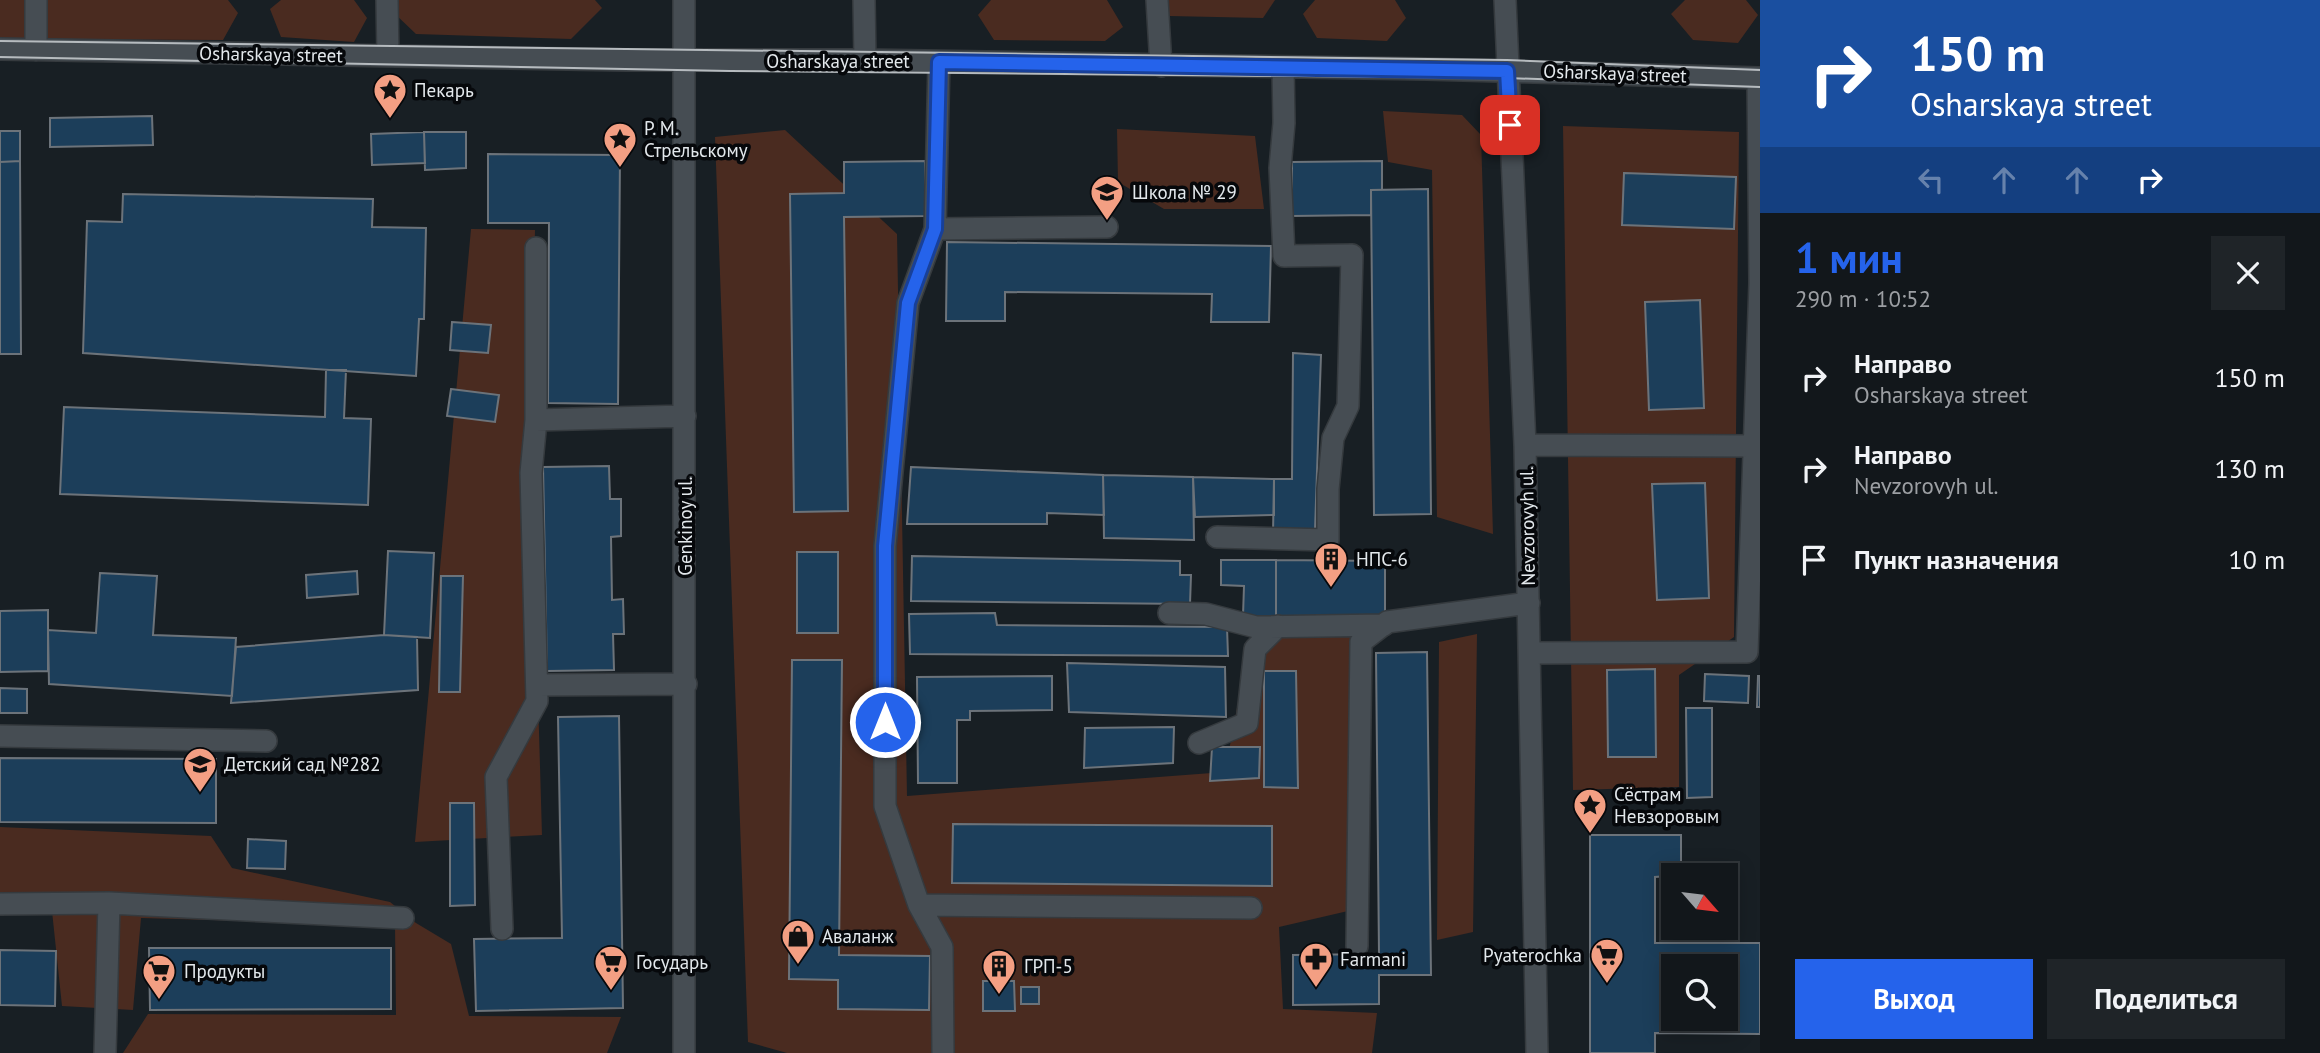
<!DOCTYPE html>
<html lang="ru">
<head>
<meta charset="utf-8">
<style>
	body { margin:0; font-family:"PT Sans",sans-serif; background:#1f2428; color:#f1f3f6; height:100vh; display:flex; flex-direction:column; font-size:26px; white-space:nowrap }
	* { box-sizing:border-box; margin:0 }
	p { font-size:23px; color:#9c9fa3 }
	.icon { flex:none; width:38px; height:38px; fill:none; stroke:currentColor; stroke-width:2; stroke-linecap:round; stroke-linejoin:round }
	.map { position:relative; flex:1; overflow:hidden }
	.panel { display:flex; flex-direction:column; background:#12171b; width:560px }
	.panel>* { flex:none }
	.banner { background:#1a4fa0; color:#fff; overflow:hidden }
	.needle { width:46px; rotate:118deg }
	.fabs { position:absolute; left:1661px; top:863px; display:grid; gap:14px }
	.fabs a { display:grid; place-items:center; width:77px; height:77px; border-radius:0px; background:#12171b; box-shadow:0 4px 18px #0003,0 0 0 2px #31363a; font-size:35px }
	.pin { position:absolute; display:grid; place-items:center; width:60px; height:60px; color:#fff; margin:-30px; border-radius:14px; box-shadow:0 4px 10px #0006 }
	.me { position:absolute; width:77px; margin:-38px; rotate:0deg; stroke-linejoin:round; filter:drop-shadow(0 0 5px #0008) }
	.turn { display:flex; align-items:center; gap:24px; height:147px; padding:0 35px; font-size:32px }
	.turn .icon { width:91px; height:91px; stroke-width:2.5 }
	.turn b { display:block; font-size:49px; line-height:60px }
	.lanes { display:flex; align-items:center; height:66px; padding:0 35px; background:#0003; justify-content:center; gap:35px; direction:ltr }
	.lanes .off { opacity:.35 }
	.round { display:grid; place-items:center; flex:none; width:74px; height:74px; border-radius:0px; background:#1f2428 }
	.summary { display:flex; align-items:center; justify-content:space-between; height:119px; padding:0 35px }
	h1 { font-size:42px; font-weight:600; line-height:52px; color:#2563eb }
	.button { display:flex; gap:14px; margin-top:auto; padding:14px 35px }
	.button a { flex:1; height:80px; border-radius:0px; background:#2563eb; color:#fff; font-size:28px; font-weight:600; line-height:80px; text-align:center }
	.button a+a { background:#1f2428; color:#f1f3f6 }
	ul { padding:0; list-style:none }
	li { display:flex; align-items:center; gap:21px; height:91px; padding:0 35px }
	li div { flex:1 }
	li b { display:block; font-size:26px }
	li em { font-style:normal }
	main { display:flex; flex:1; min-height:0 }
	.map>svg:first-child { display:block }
	.green { fill:#4a2b20 }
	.building { fill:#1c3e5a; stroke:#6c737a; stroke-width:2; fill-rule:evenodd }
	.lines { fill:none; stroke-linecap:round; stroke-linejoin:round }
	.minor-casing { stroke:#353a3e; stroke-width:24 }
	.minor { stroke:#464d53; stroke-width:21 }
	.tram { stroke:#b6bbbf; stroke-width:2 }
	.route-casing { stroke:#184099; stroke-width:18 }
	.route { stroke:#2563eb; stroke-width:12 }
	.labels { text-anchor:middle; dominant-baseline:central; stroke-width:7; stroke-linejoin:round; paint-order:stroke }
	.street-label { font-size:19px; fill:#e3e8ec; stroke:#06080b }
	.poi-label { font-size:19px; fill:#e3e8ec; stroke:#06080b; text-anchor:start }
</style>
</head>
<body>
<main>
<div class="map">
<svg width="1760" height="1053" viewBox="0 0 1760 1053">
	<rect width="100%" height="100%" fill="#181f24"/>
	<path class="green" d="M0 0H228L238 13 223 40 0 39Z
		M281 0H354L367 18 354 42 281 37 270 9Z
		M396 0H595L602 8 571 39 416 34 394 13Z
		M991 0H1107L1123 27 1105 41 994 40 978 15Z
		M1153 0H1275L1263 18 1169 16Z
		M1315 0H1395L1406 18 1387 41 1317 38 1303 14Z
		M1685 0H1746L1758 15 1738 43 1693 40 1671 14Z
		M1383 111 1462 115 1481 135 1493 534 1437 517 1432 170 1388 162Z
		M1563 126 1739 132 1734 637 1679 675V787L1573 790Z
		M1117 129 1255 136 1264 209H1164L1118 182Z
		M785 130 897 234 907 796 1225 772 1251 633 1358 631 1348 911 1279 927 1283 1009 1377 1013 1372 1053H787L748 1042 715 137Z
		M471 229 535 230 530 422 542 835 415 842Z
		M1477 634 1473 932 1437 940 1439 642Z
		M0 827 211 836 232 868 390 902 416 923 451 944 469 1016 621 1017 607 1053H123L148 1014 396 1015 395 925 141 918 133 1010 62 1006 52 911 0 904Z"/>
	<path class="building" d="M152 116 153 145 50 147V118Z
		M0 131H20V161L0 162Z
		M424 132 425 163 372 165 371 134Z
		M424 132H466V168L425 170Z
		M488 154 620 155 618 404 548 403 549 223H488Z
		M20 161 21 354H0V162Z
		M925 161 926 216 844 217 848 511 794 512 790 194 844 193V162Z
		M1382 161V190H1371V215L1292 216V162Z
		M1624 173 1736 177 1734 229 1622 225Z
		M1428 189 1431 514 1374 515 1371 190Z
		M123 194 373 199 372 227 426 228 424 319H419L416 376 83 353 87 221 122 222Z
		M947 242 1271 246 1269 322H1211L1212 294 1005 292V321H946Z
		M1700 300 1704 408 1649 410 1645 302Z
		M452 322 491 325 488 353 450 350Z
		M1293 353 1321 355 1315 530 1273 534 1274 479H1292Z
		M326 370H346L344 418 371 419 368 505 60 494 64 407 325 417Z
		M451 389 499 395 495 422 447 416Z
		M609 466 610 499H621V536L611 537 612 600 623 599 624 634H613L614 670 547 671 543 467Z
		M911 467 1103 475 1104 515 1047 513V524H907Z
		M1103 475 1193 477 1194 540 1104 538Z
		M1193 477 1274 479V515L1195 517Z
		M1705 483 1709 598 1657 600 1652 484Z
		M388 551 434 553 430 638 384 635Z
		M797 552H838V633H797Z
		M912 556 1180 561V575H1191L1190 604 911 601Z
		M1221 560H1276V617L1243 616 1244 586 1221 585Z
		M1276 560 1385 561V617H1276Z
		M357 571 358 594 307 598 306 575Z
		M100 573 157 576 153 635 236 638 232 696 49 684 48 630 96 633Z
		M441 576H463L460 692H439Z
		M48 610V671L0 672V611Z
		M995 613 997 625 1227 627 1228 656 910 654 909 614Z
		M384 635 417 637 418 690 231 703 236 647Z
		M1427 652 1431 975H1379V1004L1293 1005V955L1379 954 1376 653Z
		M792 660H842L839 955 930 956 929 1010 838 1009V980L789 979Z
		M1067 663 1225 667 1226 717 1069 712Z
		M1655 669 1656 757H1608L1607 670Z
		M1264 671H1296L1298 788 1264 787Z
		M1705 674 1749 676 1748 703 1704 701Z
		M1052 676V710L970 711V720H957V783H918L917 677Z
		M1758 676H1760V707H1757Z
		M0 688 27 689V713H0Z
		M1686 708H1712V797L1687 798Z
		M619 716 623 1008 476 1011 474 939 562 938 558 717Z
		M1174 727 1173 763 1084 768 1085 728Z
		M1212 747H1260L1259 778 1210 781Z
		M0 758 216 759V823L0 822Z
		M450 803H474L475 905 450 906Z
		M953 824 1272 826V886L952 883Z
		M1590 835H1681V875L1655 877V943H1760V1034L1655 1033V1053H1590ZM1673 966H1726V1018H1673Z
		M248 839 286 841 285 869 247 868Z
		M149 948H391V1009L150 1010Z
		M0 950 56 951 55 1006 0 1005Z
		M983 981H1014L1015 1011H983Z
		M1021 987H1039V1004H1021Z"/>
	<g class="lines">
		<defs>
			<path id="minor" d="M36 0V50
				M387 0 388 56
				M684 0V1053
				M864 0 865 60
				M1157 0 1161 66
				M1505 0 1525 445 1537 1053
				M0 49 625 60H865L1426 69 1760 78
				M939 62 935 229 908 303 885 546V806L919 905 942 947 943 1053
				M1758 78 1760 283
				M935 229 1107 227
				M536 248V420L685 416
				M1525 445 1754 446
				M1217 537 1328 540V489L1333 438 1348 406 1352 255 1284 256 1280 168 1284 123 1283 67
				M1169 613 1206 614 1256 627 1384 625
				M1530 653 1747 652 1760 283
				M537 685 686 684
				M0 736 266 741
				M1199 743 1247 723 1255 649 1278 626
				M0 904 109 903 403 918
				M919 905 1251 908
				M502 929 496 777 537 701 531 473 536 420
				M1357 946 1361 642 1387 622 1529 603
				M105 1053 109 903"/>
		</defs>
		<use href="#minor" class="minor-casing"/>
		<use href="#minor" class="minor"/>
		<path class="tram" d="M0 41 1507 60 1760 70
			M0 57 730 71 1507 78 1760 87"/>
	</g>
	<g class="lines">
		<defs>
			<path id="route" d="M885 722V546L908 303 935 229 939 62 1507 71 1510 125"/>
		</defs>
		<use href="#route" class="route-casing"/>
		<use href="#route" class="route"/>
	</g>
	<defs>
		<symbol id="sight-pin" viewBox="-11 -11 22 30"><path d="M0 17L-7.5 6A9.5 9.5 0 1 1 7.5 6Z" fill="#f39f83" stroke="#06080b"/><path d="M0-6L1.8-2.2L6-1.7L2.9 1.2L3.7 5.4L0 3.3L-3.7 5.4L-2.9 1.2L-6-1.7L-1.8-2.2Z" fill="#111"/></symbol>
		<symbol id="school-pin" viewBox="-11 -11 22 30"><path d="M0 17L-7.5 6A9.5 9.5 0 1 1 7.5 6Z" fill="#f39f83" stroke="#06080b"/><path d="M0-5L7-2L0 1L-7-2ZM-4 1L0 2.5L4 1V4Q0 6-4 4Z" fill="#111"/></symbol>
		<symbol id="building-pin" viewBox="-11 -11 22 30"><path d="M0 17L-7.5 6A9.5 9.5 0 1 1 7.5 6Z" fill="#f39f83" stroke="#06080b"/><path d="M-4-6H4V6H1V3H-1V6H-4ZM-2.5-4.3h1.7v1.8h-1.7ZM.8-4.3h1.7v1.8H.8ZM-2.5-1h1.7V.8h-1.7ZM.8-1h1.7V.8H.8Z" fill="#111"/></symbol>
		<symbol id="shop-pin" viewBox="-11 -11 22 30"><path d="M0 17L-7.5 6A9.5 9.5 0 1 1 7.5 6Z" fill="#f39f83" stroke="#06080b"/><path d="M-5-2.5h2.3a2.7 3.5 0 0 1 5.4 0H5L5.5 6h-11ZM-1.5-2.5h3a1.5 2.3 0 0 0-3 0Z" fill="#111"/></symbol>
		<symbol id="supermarket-pin" viewBox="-11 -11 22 30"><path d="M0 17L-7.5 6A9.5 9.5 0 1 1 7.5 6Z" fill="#f39f83" stroke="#06080b"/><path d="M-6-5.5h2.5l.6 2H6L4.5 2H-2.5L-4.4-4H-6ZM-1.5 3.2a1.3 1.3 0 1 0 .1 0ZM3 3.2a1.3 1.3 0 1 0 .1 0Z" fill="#111"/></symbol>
		<symbol id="pharmacy-pin" viewBox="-11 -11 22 30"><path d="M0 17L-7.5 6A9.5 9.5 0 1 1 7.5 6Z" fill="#f39f83" stroke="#06080b"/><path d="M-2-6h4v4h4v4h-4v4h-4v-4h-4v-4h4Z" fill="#111"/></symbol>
	</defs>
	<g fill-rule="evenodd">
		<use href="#sight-pin" x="371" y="71" width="38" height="52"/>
		<use href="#sight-pin" x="601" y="120" width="38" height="52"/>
		<use href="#school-pin" x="1088" y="173" width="38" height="52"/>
		<use href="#building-pin" x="1312" y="540" width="38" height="52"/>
		<use href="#school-pin" x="181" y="745" width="38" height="52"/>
		<use href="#sight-pin" x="1571" y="786" width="38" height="52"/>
		<use href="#shop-pin" x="779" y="917" width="38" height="52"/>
		<use href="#supermarket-pin" x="1588" y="936" width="38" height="52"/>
		<use href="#pharmacy-pin" x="1297" y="940" width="38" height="52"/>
		<use href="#supermarket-pin" x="592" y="943" width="38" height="52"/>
		<use href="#building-pin" x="980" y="947" width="38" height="52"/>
		<use href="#supermarket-pin" x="140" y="952" width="38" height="52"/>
	</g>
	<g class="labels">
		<g class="street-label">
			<text transform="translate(271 54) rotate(1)">Osharskaya street</text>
			<text x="838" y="61">Osharskaya street</text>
			<text transform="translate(1615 73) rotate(2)">Osharskaya street</text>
			<text transform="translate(685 526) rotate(-90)">Genkinoy ul.</text>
			<text transform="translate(1527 526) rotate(-91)">Nevzorovyh ul.</text>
		</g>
		<g class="poi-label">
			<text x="414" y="90">Пекарь</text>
			<text x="644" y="128">Р. М.<tspan x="644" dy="22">Стрельскому</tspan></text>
			<text x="1132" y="192">Школа № 29</text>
			<text x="1356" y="559">НПС-6</text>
			<text x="224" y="764">Детский сад №282</text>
			<text x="1614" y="794">Сёстрам<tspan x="1614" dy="22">Невзоровым</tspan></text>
			<text x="822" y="936">Аваланж</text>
			<text x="1582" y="955" text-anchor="end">Pyaterochka</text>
			<text x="1340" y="959">Farmani</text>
			<text x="636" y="962">Государь</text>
			<text x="1024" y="966">ГРП-5</text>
			<text x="184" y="971">Продукты</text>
		</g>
	</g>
</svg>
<div class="fabs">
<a><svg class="needle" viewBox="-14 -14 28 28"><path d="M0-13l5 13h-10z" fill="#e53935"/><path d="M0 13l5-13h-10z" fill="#9c9fa3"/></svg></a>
<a><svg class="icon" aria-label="search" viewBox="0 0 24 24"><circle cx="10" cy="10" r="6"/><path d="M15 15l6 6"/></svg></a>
</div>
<div class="pin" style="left:1510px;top:125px;background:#d93025"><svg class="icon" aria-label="arrive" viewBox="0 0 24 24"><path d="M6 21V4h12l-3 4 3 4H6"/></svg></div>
<svg class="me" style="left:885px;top:722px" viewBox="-20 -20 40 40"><circle r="17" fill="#2563eb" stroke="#fff" stroke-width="3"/><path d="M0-11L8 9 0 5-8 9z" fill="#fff"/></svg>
</div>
<section class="panel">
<div class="banner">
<div class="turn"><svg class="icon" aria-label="right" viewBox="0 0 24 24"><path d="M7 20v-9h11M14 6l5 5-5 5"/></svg><div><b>150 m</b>Osharskaya street</div></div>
<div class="lanes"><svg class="icon off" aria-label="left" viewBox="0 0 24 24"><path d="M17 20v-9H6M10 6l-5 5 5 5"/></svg><svg class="icon off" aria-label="ahead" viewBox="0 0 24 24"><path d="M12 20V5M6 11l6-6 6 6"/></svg><svg class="icon off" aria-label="ahead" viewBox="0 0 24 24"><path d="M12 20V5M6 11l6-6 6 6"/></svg><svg class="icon" aria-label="right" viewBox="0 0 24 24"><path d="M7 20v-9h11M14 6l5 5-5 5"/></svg></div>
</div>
<div class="summary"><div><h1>1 мин</h1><p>290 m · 10:52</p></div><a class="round"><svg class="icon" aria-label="close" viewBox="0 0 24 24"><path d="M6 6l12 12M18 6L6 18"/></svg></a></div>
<ul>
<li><svg class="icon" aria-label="right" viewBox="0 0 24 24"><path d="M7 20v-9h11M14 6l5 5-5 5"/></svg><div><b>Направо</b><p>Osharskaya street</p></div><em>150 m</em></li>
<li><svg class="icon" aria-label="right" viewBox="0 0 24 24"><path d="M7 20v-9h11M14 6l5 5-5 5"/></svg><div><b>Направо</b><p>Nevzorovyh ul.</p></div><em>130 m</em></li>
<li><svg class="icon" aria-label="arrive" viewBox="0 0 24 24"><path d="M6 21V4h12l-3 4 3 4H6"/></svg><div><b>Пункт назначения</b></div><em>10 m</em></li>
</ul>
<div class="button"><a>Выход</a><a>Поделиться</a></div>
</section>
</main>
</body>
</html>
